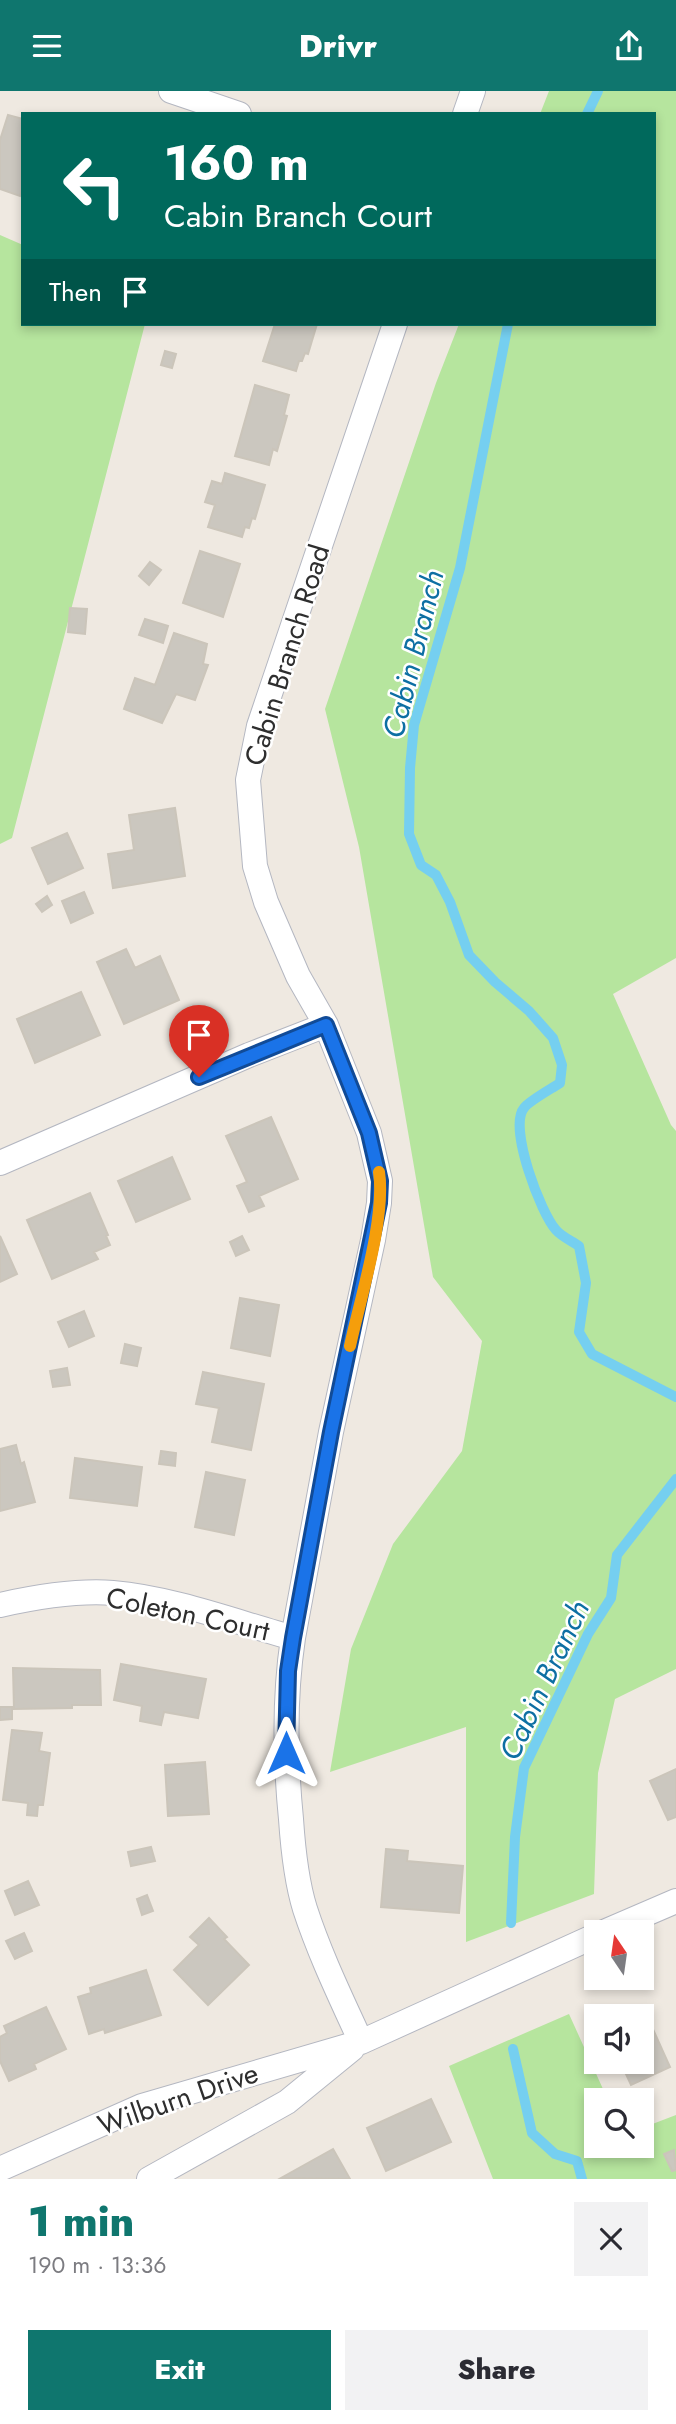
<!DOCTYPE html>
<html lang="en">
<head>
<meta charset="utf-8">
<style>
	body { margin:0; font-family:Jost,sans-serif; background:#f2f2f3; color:#2b2b33; height:100vh; display:flex; flex-direction:column; font-size:26px; white-space:nowrap }
	* { box-sizing:border-box; margin:0 }
	p { font-size:23px; color:#7c7c81 }
	.icon { flex:none; width:38px; height:38px; fill:none; stroke:currentColor; stroke-width:2; stroke-linecap:round; stroke-linejoin:round }
	.map { position:relative; height:2088px; overflow:hidden }
	.drawer { display:flex; flex-direction:column; background:#fff; flex:1 }
	.drawer>* { flex:none }
	.hud { position:absolute; left:21px; top:21px; width:635px; height:214px; border-radius:0px; box-shadow:0 4px 10px #0003; background:#00695c; color:#fff; overflow:hidden }
	.needle { width:46px; rotate:347deg }
	.tools { position:absolute; left:584px; top:1829px; display:grid; gap:14px }
	.tools a { display:grid; place-items:center; width:70px; height:70px; border-radius:0px; background:#fff; box-shadow:0 4px 10px #0003; font-size:35px }
	.pin { position:absolute; display:grid; place-items:center; width:60px; height:60px; color:#fff; margin:-72px -30px; border-radius:50% 50% 50% 0; rotate:-45deg; box-shadow:0 0 7px #0007 }
	.pin .icon { rotate:45deg }
	.me { position:absolute; width:77px; margin:-38px; rotate:0deg; stroke-linejoin:round; filter:drop-shadow(0 0 5px #0008) }
	.turn { display:flex; align-items:center; gap:24px; height:147px; padding:0 28px; font-size:32px }
	.turn .icon { width:91px; height:91px; stroke-width:2.5 }
	.turn b { display:block; font-size:49px; line-height:60px }
	.then { display:flex; align-items:center; height:66px; padding:0 28px; background:#0003; gap:14px; font-size:26px }
	.round { display:grid; place-items:center; flex:none; width:74px; height:74px; border-radius:0px; background:#f2f2f3 }
	.summary { display:flex; align-items:center; justify-content:space-between; height:119px; padding:0 28px }
	h1 { font-size:42px; font-weight:800; line-height:52px; color:#0f766e }
	.button { display:flex; gap:14px; margin-top:auto; padding:14px 28px }
	.button a { flex:1; height:80px; border-radius:0px; background:#0f766e; color:#fff; font-size:28px; font-weight:800; line-height:80px; text-align:center }
	.button a+a { background:#f2f2f3; color:#2b2b33 }
	header { display:flex; justify-content:space-between; align-items:center; height:91px; padding:0 28px; background:#0f766e; color:#fff; font-size:32px; font-weight:800 }
	.map>svg:first-child { display:block }
	.green { fill:#b6e59e }
	.lines { fill:none; stroke-linecap:round; stroke-linejoin:round }
	.stream { stroke:#75cff0; stroke-width:10 }
	.building { fill:#cbc7bf; stroke:#cbc5ba; stroke-width:2 }
	.street-casing { stroke:#b4b7c1; stroke-width:26 }
	.street { stroke:#fff; stroke-width:24 }
	.route-casing { stroke:#114b97; stroke-width:18 }
	.route { stroke:#1a73e8; stroke-width:12 }
	.slow { stroke:#f59e0b; stroke-width:12 }
	.labels { text-anchor:middle; dominant-baseline:central; stroke-width:5; stroke-linejoin:round; paint-order:stroke }
	.street-label { font-size:28px; fill:#2e2e2e; stroke:#fff }
	.water-label { font-size:30px; font-style:italic; fill:#0d6fa3; stroke:#fff }
</style>
</head>
<body>
<header><svg class="icon" aria-label="menu" viewBox="0 0 24 24"><path d="M4 6h16M4 12h16M4 18h16"/></svg>Drivr<svg class="icon" aria-label="share" viewBox="0 0 24 24"><path d="M12 15V3M7 8l5-5 5 5M5 13v7h14v-7"/></svg></header>
<div class="map">
<svg width="676" height="2088" viewBox="0 0 676 2088">
	<rect width="100%" height="100%" fill="#efe9e1"/>
	<path class="green" d="M549 0H676V867L613 903 671 1034 676 1040V1578L615 1608 598 1682 594 1803 466 1851V1636L330 1681 351 1558 393 1453 462 1360 482 1250 433 1186 359 756 325 618 436 292 459 233H654V23H540Z
		M0 144 23 154V233H145L12 747 0 753Z
		M569 1923 608 2009H597V2054H642V2037L676 2024V2088H493L449 1975Z"/>
	<g class="lines">
		<path class="stream" d="M587 23 598 0
			M508 233 460 477 414 634 410 677 409 743 421 774 436 784 450 811 469 864 495 891 529 920 553 947 562 974 560 992C551 998 529 1010 524 1017 508 1036 541 1123 556 1139 562 1146 572 1150 579 1155L586 1192 579 1241 592 1263 676 1306
			M511 1832 515 1746 524 1677 588 1543 611 1507 617 1464 676 1388
			M513 1958 532 2042 555 2063 577 2070 582 2088"/>
	</g>
	<path class="building" d="M8 24 23 28V95L20 105 0 98V49Z
		M275 233H317L308 263 305 262 302 270H299L296 280 263 270Z
		M165 260 176 263 172 277 161 274Z
		M255 294 289 304 284 324 287 325 277 360 273 358 269 374 235 365Z
		M225 382 265 394 255 428 252 427 249 437 245 436 242 446 208 436 215 414 205 411 212 390 222 393Z
		M200 460 240 473 223 526 183 512Z
		M150 471 161 479 149 494 139 485Z
		M70 517 87 518 85 543 68 541Z
		M145 528 168 535 163 552 139 544Z
		M174 542 207 553 203 573 208 574 195 609 176 603 162 632 124 618 135 587 155 594Z
		M175 717 185 785 113 797 108 763 134 759 129 724Z
		M67 742 83 777 48 793 32 757Z
		M84 801 93 822 71 832 62 810Z
		M47 805 52 814 42 821 36 813Z
		M126 858 135 877 160 865 179 909 124 933 97 871Z
		M81 901 100 944 35 972 17 928Z
		M271 1026 298 1088 259 1105 264 1115 249 1121 237 1095 247 1091 226 1045Z
		M172 1066 190 1108 136 1131 118 1090Z
		M90 1102 108 1144 106 1145 110 1154 94 1161 98 1168 52 1188 27 1129Z
		M0 1145 17 1183 0 1191Z
		M242 1145 249 1159 236 1165 230 1151Z
		M240 1207 279 1214 270 1265 231 1257Z
		M84 1220 94 1245 69 1256 58 1231Z
		M125 1253 141 1257 137 1275 121 1272Z
		M67 1277 70 1294 53 1296 50 1280Z
		M203 1281 264 1293 251 1359 212 1351 219 1317 196 1313Z
		M16 1354 21 1373 24 1371 35 1411 0 1420V1358Z
		M161 1360 176 1362 175 1375 159 1373Z
		M75 1367 142 1376 137 1415 70 1407Z
		M206 1381 245 1389 234 1444 195 1436Z
		M121 1573 206 1588 198 1627 164 1621 161 1634 140 1630 142 1615 114 1609Z
		M13 1577 100 1579 101 1614H72V1617L14 1618Z
		M0 1616H12V1628L0 1629Z
		M12 1639 42 1642 39 1660 50 1662 43 1714H38L37 1725 27 1724 28 1712 3 1709Z
		M205 1671 209 1723 168 1725 165 1674Z
		M676 1678V1726L668 1729 650 1690Z
		M151 1756 155 1770 131 1775 128 1761Z
		M386 1758 408 1760 407 1770 463 1775 459 1822 381 1816Z
		M28 1790 39 1814 15 1824 5 1800Z
		M147 1804 153 1820 142 1824 137 1808Z
		M209 1827 227 1846 224 1848 249 1874 208 1914 174 1879 199 1854 190 1846Z
		M24 1842 32 1860 15 1868 6 1850Z
		M146 1879 161 1924 105 1942 104 1938 89 1943 78 1906 91 1902 90 1897Z
		M46 1916 66 1958 34 1973 36 1978 9 1990 0 1970V1946L7 1942 4 1935Z
		M647 1925 670 1976 631 1994 620 1970H642V1928Z
		M431 2008 451 2051 386 2080 367 2037Z
		M333 2058 350 2088 281 2087Z
		M674 2059 676 2079 672 2080 664 2063Z"/>
	<g class="lines">
		<defs>
			<path id="street" d="M171 0 239 23
				M465 23 473 0
				M0 1072 249 964 326 934
				M0 1514C36 1506 76 1499 113 1502 172 1507 236 1531 293 1547
				M604 1841 676 1810
				M361 1951C341 1907 320 1864 305 1818 296 1789 293 1758 291 1728 285 1667 284 1607 293 1547L331 1341 373 1149 379 1112 380 1090 369 1042 326 934 298 885 266 811 255 775 248 689 259 635 395 233
				M0 2078 142 2015 361 1951 597 1844
				M149 2088 287 2011 352 1958"/>
		</defs>
		<use href="#street" class="street-casing"/>
		<use href="#street" class="street"/>
	</g>
	<g class="lines">
		<defs>
			<path id="route" d="M199 986 326 934 369 1042 380 1090 379 1112 331 1341 293 1547 288 1580 286 1662"/>
		</defs>
		<use href="#route" class="route-casing"/>
		<use href="#route" class="route"/>
		<path class="slow" d="M350 1255C360 1208 386 1127 379 1081"/>
	</g>
	<g class="labels">
		<g class="street-label">
			<text transform="translate(287 564) rotate(-73)">Cabin Branch Road</text>
			<text transform="translate(188 1523) rotate(12)">Coleton Court</text>
			<text transform="translate(178 2008) rotate(-19)">Wilburn Drive</text>
		</g>
		<g class="water-label">
			<text transform="translate(413 563) rotate(-76)">Cabin Branch</text>
			<text transform="translate(544 1589) rotate(-65)">Cabin Branch</text>
		</g>
	</g>
</svg>
<div class="tools">
<a><svg class="needle" viewBox="-14 -14 28 28"><path d="M0-13l5 13h-10z" fill="#e53935"/><path d="M0 13l5-13h-10z" fill="#7c7c81"/></svg></a>
<a><svg class="icon" aria-label="sound" viewBox="0 0 24 24"><path d="M4 9h4l5-4v14l-5-4H4zM17 9q2 3 0 6"/></svg></a>
<a><svg class="icon" aria-label="search" viewBox="0 0 24 24"><circle cx="10" cy="10" r="6"/><path d="M15 15l6 6"/></svg></a>
</div>
<div class="pin" style="left:199px;top:986px;background:#d93025"><svg class="icon" aria-label="arrive" viewBox="0 0 24 24"><path d="M6 21V4h12l-3 4 3 4H6"/></svg></div>
<svg class="me" style="left:286px;top:1662px" viewBox="-20 -20 40 40"><path d="M0-17L14 15 0 8-14 15z" fill="#1a73e8" stroke="#fff" stroke-width="4"/></svg>
<div class="hud">
<div class="turn"><svg class="icon" aria-label="left" viewBox="0 0 24 24"><path d="M17 20v-9H6M10 6l-5 5 5 5"/></svg><div><b>160 m</b>Cabin Branch Court</div></div>
<div class="then">Then<svg class="icon" aria-label="arrive" viewBox="0 0 24 24"><path d="M6 21V4h12l-3 4 3 4H6"/></svg></div>
</div>
</div>
<section class="drawer">
<div class="summary"><div><h1>1 min</h1><p>190 m · 13:36</p></div><a class="round"><svg class="icon" aria-label="close" viewBox="0 0 24 24"><path d="M6 6l12 12M18 6L6 18"/></svg></a></div>
<div class="button"><a>Exit</a><a>Share</a></div>
</section>
</body>
</html>
